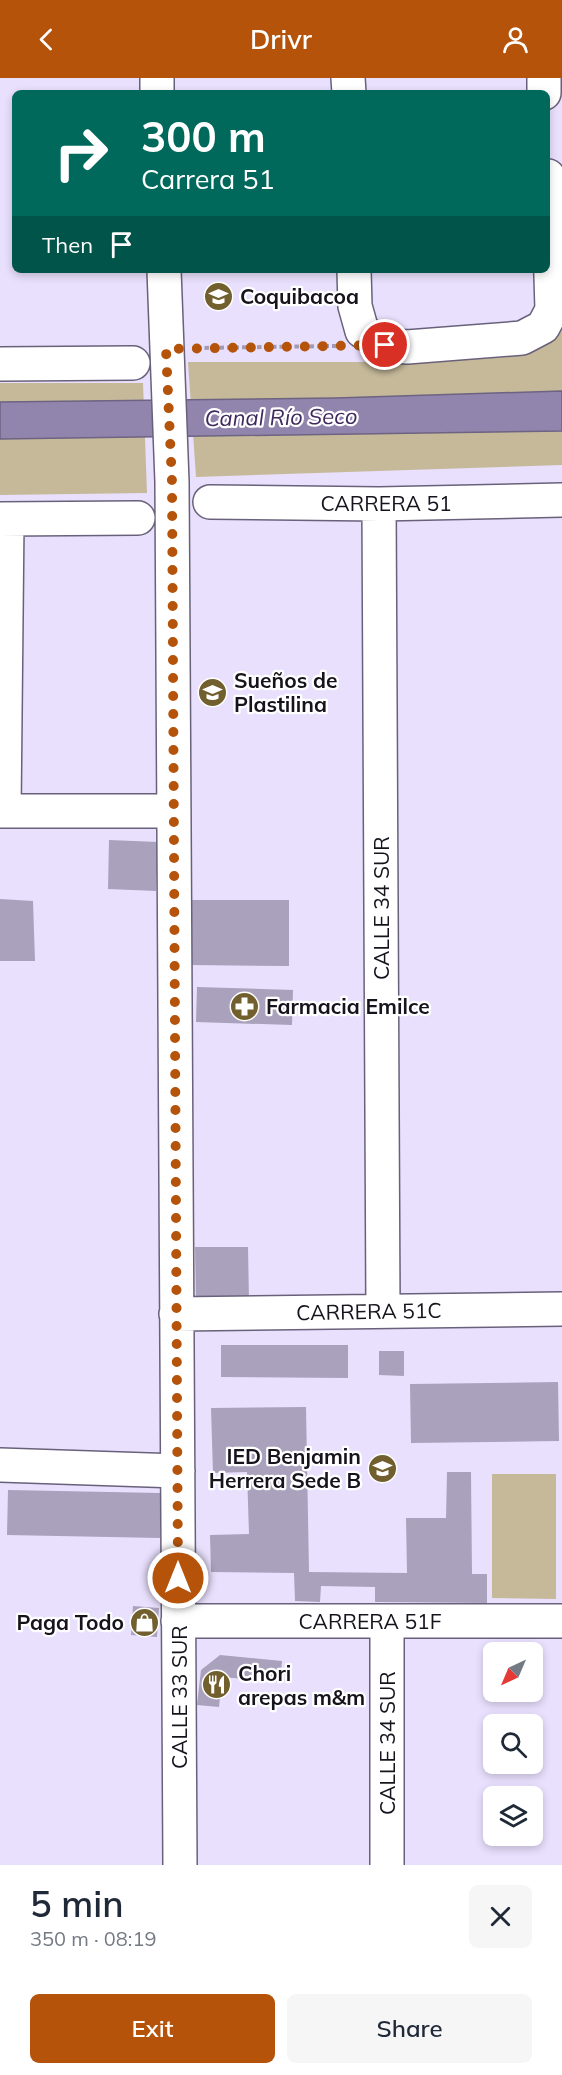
<!DOCTYPE html>
<html lang="en">
<head>
<meta charset="utf-8">
<style>
	body { margin:0; font-family:Mulish,sans-serif; background:#f6f6f7; color:#1f2937; height:100vh; display:flex; flex-direction:column; font-size:22px; white-space:nowrap }
	* { box-sizing:border-box; margin:0 }
	p { font-size:20px; color:#747a83 }
	.icon { flex:none; width:33px; height:33px; fill:none; stroke:currentColor; stroke-width:2; stroke-linecap:round; stroke-linejoin:round }
	.map { position:relative; height:1787px; overflow:hidden }
	.drawer { display:flex; flex-direction:column; background:#fff; flex:1 }
	.drawer>* { flex:none }
	.guide { position:absolute; left:12px; top:12px; width:538px; height:183px; border-radius:9px; box-shadow:0 3px 9px #0003; background:#00695c; color:#fff; overflow:hidden }
	.needle { width:39px; rotate:224deg }
	.tools { position:absolute; left:483px; top:1564px; display:grid; gap:12px }
	.tools a { display:grid; place-items:center; width:60px; height:60px; border-radius:9px; background:#fff; box-shadow:0 3px 9px #0003; font-size:30px }
	.pin { position:absolute; display:grid; place-items:center; width:51px; height:51px; color:#fff; margin:-26px; border:3px solid #fff; border-radius:50%; box-shadow:0 2px 6px #0007 }
	.me { position:absolute; width:66px; margin:-33px; rotate:0deg; stroke-linejoin:round; filter:drop-shadow(0 0 4px #0008) }
	.turn { display:flex; align-items:center; gap:21px; height:126px; padding:0 30px; font-size:27px }
	.turn .icon { width:78px; height:78px; stroke-width:2.5 }
	.turn b { display:block; font-size:42px; line-height:51px }
	.then { display:flex; align-items:center; height:57px; padding:0 30px; background:#0003; gap:12px; font-size:22px }
	.round { display:grid; place-items:center; flex:none; width:63px; height:63px; border-radius:9px; background:#f6f6f7 }
	.headline { display:flex; align-items:center; justify-content:space-between; height:102px; padding:0 30px }
	h1 { font-size:36px; font-weight:600; line-height:45px }
	.button { display:flex; gap:12px; margin-top:auto; padding:12px 30px }
	.button a { flex:1; height:69px; border-radius:9px; background:#b45309; color:#fff; font-size:24px; font-weight:600; line-height:69px; text-align:center }
	.button a+a { background:#f6f6f7; color:#1f2937 }
	header { display:flex; justify-content:space-between; align-items:center; height:78px; padding:0 30px; background:#b45309; color:#fff; font-size:27px; font-weight:600 }
	.map>svg:first-child { display:block }
	.green { fill:#c5b99a }
	.water { fill:#9285ad; stroke:#6d6382; stroke-width:1.5 }
	.building { fill:#aaa1bc }
	.lines { fill:none; stroke-linecap:round; stroke-linejoin:round }
	.minor-casing { stroke:#69617a; stroke-width:36 }
	.path { stroke:#a19ab1; stroke-width:4; stroke-dasharray:4.5 3; stroke-linecap:butt }
	.minor { stroke:#fff; stroke-width:33 }
	.route { stroke:#b45309; stroke-width:10; stroke-dasharray:0 18 }
	.labels { text-anchor:middle; dominant-baseline:central; stroke-width:4.5; stroke-linejoin:round; paint-order:stroke }
	.poi-label { font-size:21px; font-weight:bold; fill:#16131d; stroke:#fff; text-anchor:start }
	.street-label { font-size:21px; fill:#16131d; stroke:#fff }
	.water-label { font-size:22px; font-style:italic; fill:#3f2a5e; stroke:#fff }
</style>
</head>
<body>
<header><svg class="icon" aria-label="back" viewBox="0 0 24 24"><path d="M15 5l-7 7 7 7"/></svg>Drivr<svg class="icon" aria-label="person" viewBox="0 0 24 24"><circle cx="12" cy="8" r="4"/><path d="M4 21q1-7 8-7t8 7"/></svg></header>
<div class="map">
<svg width="562" height="1787" viewBox="0 0 562 1787">
	<rect width="100%" height="100%" fill="#e9e0fd"/>
	<path class="green" d="M562 244V387L196 399 188 284H369L385 287 506 279 538 270Z
		M0 305H143L147 415 0 417Z
		M492 1396H556V1521L492 1520Z"/>
	<path class="water" d="M562 313V353L0 361V324L336 320Z"/>
	<path class="building" d="M109 762 158 764 156 813 108 811Z
		M0 821 33 823 35 883H0Z
		M190 822H289V888L190 887Z
		M197 909 293 912 292 947 196 944Z
		M195 1169H248L249 1222 196 1223Z
		M221 1267H348V1300L221 1299Z
		M379 1273H404V1298L379 1297Z
		M558 1304 559 1363 411 1365 410 1306Z
		M306 1329 309 1494 407 1495 406 1440H446L447 1394H471L472 1496H487V1525L375 1524V1509L321 1508 320 1524 295 1523 294 1495 211 1494 210 1457 249 1456 247 1394 213 1395 211 1330Z
		M8 1412 160 1415V1460L7 1457Z
		M133 1528 159 1530 157 1559 131 1557Z
		M220 1577 282 1583 280 1604 222 1599 219 1629 197 1627 201 1592Z"/>
	<g class="lines">
		<defs>
			<path id="minor" d="M157 0V15
				M348 0 349 15
				M544 0V15
				M164 192 172 404 180 1787
				M354 192 355 228 362 253 385 267 407 269 522 260 543 249 552 232 548 98
				M0 286 133 285
				M210 424 379 426 562 422
				M379 426 383 1233
				M0 441 138 440
				M0 733H174
				M4 733 7 441
				M176 1236 562 1231
				M0 1387 178 1393
				M178 1543H562
				M387 1543V1787"/>
		</defs>
		<use href="#minor" class="minor-casing"/>
		<path class="path" d="M197 270 337 268"/>
		<use href="#minor" class="minor"/>
	</g>
	<g class="lines">
		<path class="route" d="M178 1500 172 404 166 271 385 267"/>
	</g>
	<defs>
		<symbol id="school-disc" viewBox="-11 -11 22 22"><circle r="9.5" fill="#715f2d" stroke="#fff"/><path d="M0-5L7-2L0 1L-7-2ZM-4 1L0 2.5L4 1V4Q0 6-4 4Z" fill="#fff"/></symbol>
		<symbol id="pharmacy-disc" viewBox="-11 -11 22 22"><circle r="9.5" fill="#715f2d" stroke="#fff"/><path d="M-2-6h4v4h4v4h-4v4h-4v-4h-4v-4h4Z" fill="#fff"/></symbol>
		<symbol id="shop-disc" viewBox="-11 -11 22 22"><circle r="9.5" fill="#715f2d" stroke="#fff"/><path d="M-5-2.5h2.3a2.7 3.5 0 0 1 5.4 0H5L5.5 6h-11ZM-1.5-2.5h3a1.5 2.3 0 0 0-3 0Z" fill="#fff"/></symbol>
		<symbol id="restaurant-disc" viewBox="-11 -11 22 22"><circle r="9.5" fill="#715f2d" stroke="#fff"/><path d="M-5-6h1v4h1v-4h1v4h1v-4h1v5L-1.5 .5V6h-2V.5L-5-1ZM5-6V6H3V1.5H1.5Q1.5-4 5-6Z" fill="#fff"/></symbol>
	</defs>
	<g fill-rule="evenodd">
		<use href="#school-disc" x="202" y="202" width="33" height="33"/>
		<use href="#school-disc" x="196" y="598" width="33" height="33"/>
		<use href="#pharmacy-disc" x="228" y="912" width="33" height="33"/>
		<use href="#school-disc" x="366" y="1374" width="33" height="33"/>
		<use href="#shop-disc" x="128" y="1528" width="33" height="33"/>
		<use href="#restaurant-disc" x="200" y="1590" width="33" height="33"/>
	</g>
	<g class="labels">
		<g class="poi-label">
			<text x="240" y="218">Coquibacoa</text>
			<text x="234" y="602">Sueños de<tspan x="234" dy="24">Plastilina</tspan></text>
			<text x="266" y="928">Farmacia Emilce</text>
			<text x="361" y="1378" text-anchor="end">IED Benjamin<tspan x="361" dy="24">Herrera Sede B</tspan></text>
			<text x="124" y="1544" text-anchor="end">Paga Todo</text>
			<text x="238" y="1595">Chori<tspan x="238" dy="24">arepas m&amp;m</tspan></text>
		</g>
		<g class="street-label">
			<text x="386" y="425">CARRERA 51</text>
			<text transform="translate(381 830) rotate(-90)">CALLE 34 SUR</text>
			<text transform="translate(369 1233) rotate(-1)">CARRERA 51C</text>
			<text x="370" y="1543">CARRERA 51F</text>
			<text transform="translate(179 1619) rotate(-90)">CALLE 33 SUR</text>
			<text transform="translate(387 1665) rotate(-90)">CALLE 34 SUR</text>
		</g>
		<g class="water-label">
			<text transform="translate(281 339) rotate(-1)">Canal Río Seco</text>
		</g>
	</g>
</svg>
<div class="tools">
<a><svg class="needle" viewBox="-14 -14 28 28"><path d="M0-13l5 13h-10z" fill="#e53935"/><path d="M0 13l5-13h-10z" fill="#747a83"/></svg></a>
<a><svg class="icon" aria-label="search" viewBox="0 0 24 24"><circle cx="10" cy="10" r="6"/><path d="M15 15l6 6"/></svg></a>
<a><svg class="icon" aria-label="layers" viewBox="0 0 24 24"><path d="M12 4l9 5-9 5-9-5zM3 14l9 5 9-5"/></svg></a>
</div>
<div class="pin" style="left:385px;top:267px;background:#d93025"><svg class="icon" aria-label="arrive" viewBox="0 0 24 24"><path d="M6 21V4h12l-3 4 3 4H6"/></svg></div>
<svg class="me" style="left:178px;top:1500px" viewBox="-20 -20 40 40"><circle r="17" fill="#b45309" stroke="#fff" stroke-width="3"/><path d="M0-11L8 9 0 5-8 9z" fill="#fff"/></svg>
<div class="guide">
<div class="turn"><svg class="icon" aria-label="right" viewBox="0 0 24 24"><path d="M7 20v-9h11M14 6l5 5-5 5"/></svg><div><b>300 m</b>Carrera 51</div></div>
<div class="then">Then<svg class="icon" aria-label="arrive" viewBox="0 0 24 24"><path d="M6 21V4h12l-3 4 3 4H6"/></svg></div>
</div>
</div>
<section class="drawer">
<div class="headline"><div><h1>5 min</h1><p>350 m · 08:19</p></div><a class="round"><svg class="icon" aria-label="close" viewBox="0 0 24 24"><path d="M6 6l12 12M18 6L6 18"/></svg></a></div>
<div class="button"><a>Exit</a><a>Share</a></div>
</section>
</body>
</html>
